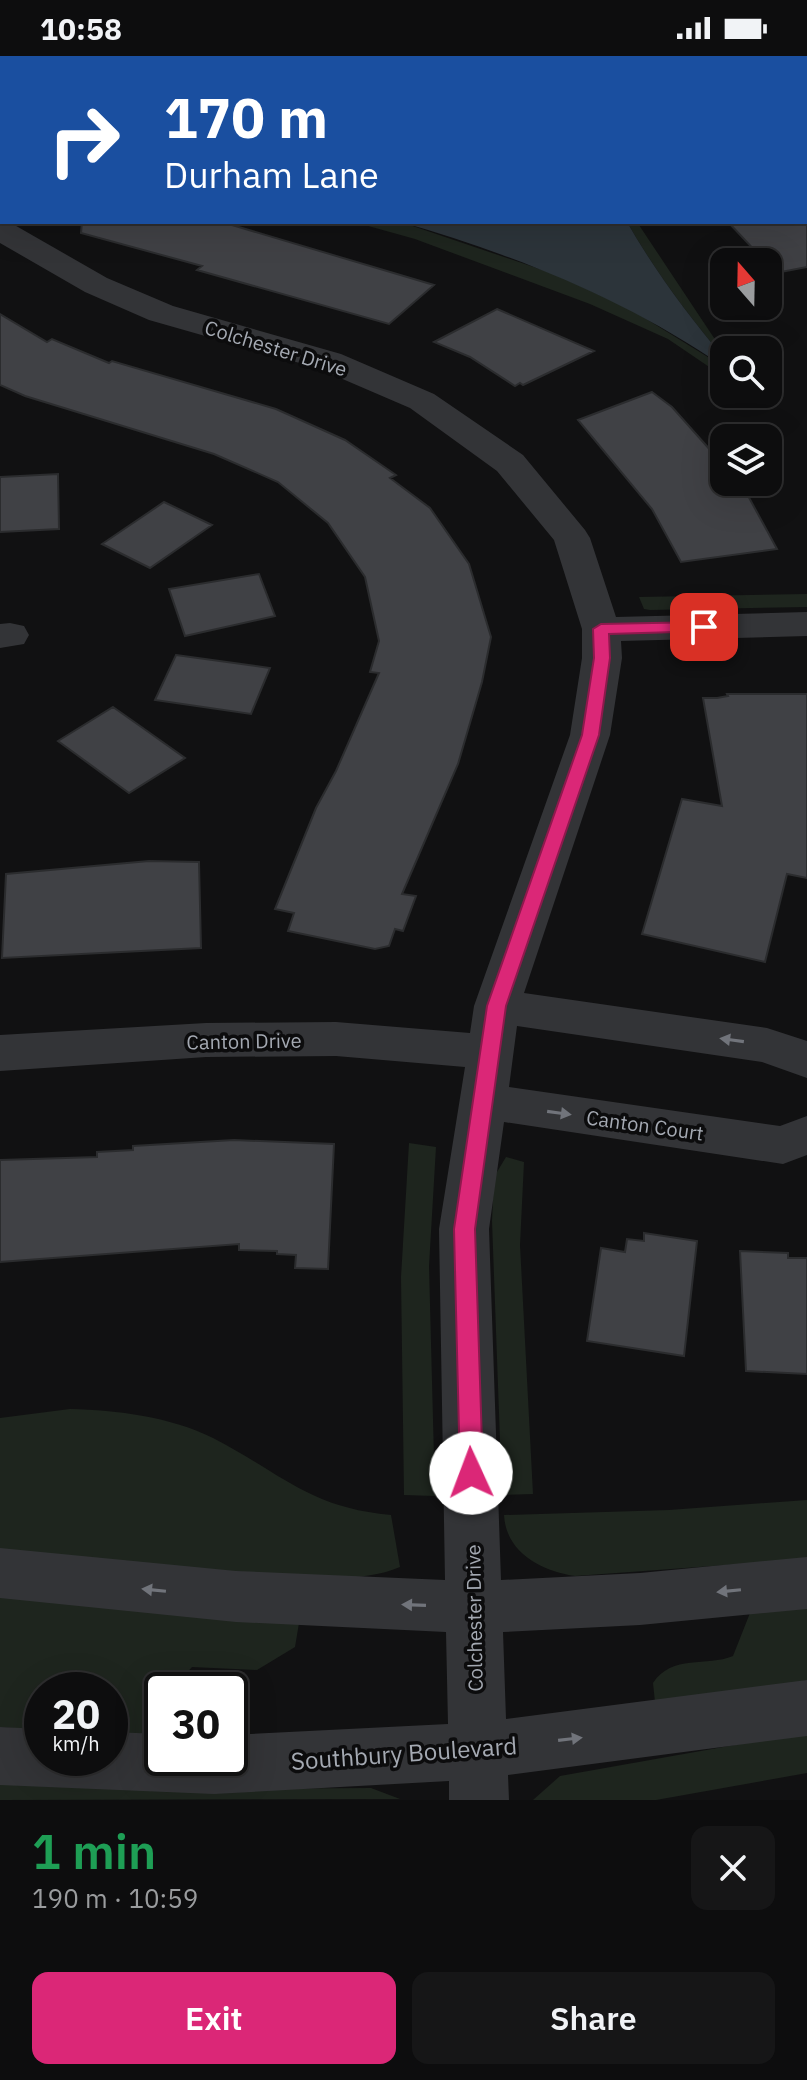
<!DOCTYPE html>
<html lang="en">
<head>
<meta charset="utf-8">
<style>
	body { margin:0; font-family:"IBM Plex Sans",sans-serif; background:#161617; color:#f1f3f6; height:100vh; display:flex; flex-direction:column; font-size:30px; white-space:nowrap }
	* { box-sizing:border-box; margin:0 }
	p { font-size:26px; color:#9a9c9e }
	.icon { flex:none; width:44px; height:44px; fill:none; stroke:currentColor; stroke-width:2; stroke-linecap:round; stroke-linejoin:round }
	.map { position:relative; height:1744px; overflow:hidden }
	.drawer { display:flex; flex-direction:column; background:#0d0d0e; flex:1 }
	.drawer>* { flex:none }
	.banner { position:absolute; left:0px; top:0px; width:808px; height:168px; box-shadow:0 8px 32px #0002,0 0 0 2px #2d2d2e; background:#1a4fa0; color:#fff; overflow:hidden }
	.needle { width:52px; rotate:340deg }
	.buttons { position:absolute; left:710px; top:192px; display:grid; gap:16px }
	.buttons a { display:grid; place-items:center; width:72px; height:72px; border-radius:16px; background:#0d0d0e; box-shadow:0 8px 32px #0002,0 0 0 2px #2d2d2e; font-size:40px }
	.speed { position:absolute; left:24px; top:1616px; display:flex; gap:16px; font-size:40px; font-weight:700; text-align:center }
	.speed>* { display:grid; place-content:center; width:104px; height:104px; border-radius:50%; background:#0d0d0e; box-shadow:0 8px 32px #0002,0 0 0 2px #2d2d2e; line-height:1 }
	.speed small { font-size:20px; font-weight:400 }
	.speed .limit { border:4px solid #111; border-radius:12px; background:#fff; color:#111 }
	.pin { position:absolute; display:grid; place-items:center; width:68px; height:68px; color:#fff; margin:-34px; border-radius:16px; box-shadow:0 4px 12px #0006 }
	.me { position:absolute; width:88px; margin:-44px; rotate:358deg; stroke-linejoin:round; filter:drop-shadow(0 0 6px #0008) }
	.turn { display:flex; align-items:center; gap:28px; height:168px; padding:0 32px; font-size:36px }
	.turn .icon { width:104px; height:104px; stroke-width:2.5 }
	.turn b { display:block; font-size:56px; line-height:68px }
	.round { display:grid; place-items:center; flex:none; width:84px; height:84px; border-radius:16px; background:#161617 }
	.headline { display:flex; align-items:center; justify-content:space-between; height:136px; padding:0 32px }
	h1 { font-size:48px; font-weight:600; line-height:60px; color:#1e9e55 }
	.action { display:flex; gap:16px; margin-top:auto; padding:16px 32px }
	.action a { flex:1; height:92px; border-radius:16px; background:#db2777; color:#fff; font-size:32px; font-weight:600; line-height:92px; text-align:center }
	.action a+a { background:#161617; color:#f1f3f6 }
	.status { display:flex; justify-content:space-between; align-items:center; height:56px; padding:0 40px; background:#0d0d0e; direction:ltr }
	.status svg { height:22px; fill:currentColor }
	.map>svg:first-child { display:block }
	.green { fill:#1e251e }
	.water { fill:#2c343a }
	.building { fill:#404145; stroke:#2b2c2e; stroke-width:2 }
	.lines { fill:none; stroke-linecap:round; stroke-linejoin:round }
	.minor { fill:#333437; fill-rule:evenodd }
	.oneway { fill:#71747b }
	.route { fill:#db2777; stroke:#8e194d; stroke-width:2 }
	.labels { text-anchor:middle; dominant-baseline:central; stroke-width:7; stroke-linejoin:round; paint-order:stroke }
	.street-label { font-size:20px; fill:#a4a9b2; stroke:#0c0c0d }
	.near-street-label { font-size:24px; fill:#a4a9b2; stroke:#0c0c0d }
</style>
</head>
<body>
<div class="status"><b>10:58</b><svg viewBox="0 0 49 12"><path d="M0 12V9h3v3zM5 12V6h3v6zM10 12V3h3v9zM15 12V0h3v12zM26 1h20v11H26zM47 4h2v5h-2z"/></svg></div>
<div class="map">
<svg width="807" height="1744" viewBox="0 0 807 1744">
	<rect width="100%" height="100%" fill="#111112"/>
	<path class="green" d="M354 166H401L554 218 630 253 724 311V321L668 283 590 248 415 183Z
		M627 166H637L724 297V302C688 259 655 215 627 166Z
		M807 538V551L650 554 644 553 639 541Z
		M409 1087 436 1091 429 1210 435 1440 404 1439 401 1221Z
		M506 1101 524 1106 520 1189 533 1438 502 1439 492 1165 494 1121Z
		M70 1353C117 1354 171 1361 213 1382 281 1417 309 1452 391 1459L400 1511C357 1530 289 1519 243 1516 162 1510 81 1502 0 1493V1362Z
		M807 1444V1503L575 1520C542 1515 506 1497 504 1459L669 1454Z
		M0 1541 299 1567 295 1591 257 1614 192 1611 171 1634H162L159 1681 110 1678V1634H42V1674L0 1671Z
		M807 1550V1624L752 1636 655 1646 653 1627C672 1598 707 1611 733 1600L750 1557Z
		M807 1676V1717L656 1744H533L560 1720Z
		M0 1723 236 1733 371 1732 400 1743 0 1744Z"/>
	<path class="water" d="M0 0H608L2 2V23Z
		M401 166H627C655 215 688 259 724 302V311C626 243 515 199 401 166Z"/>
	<path class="building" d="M82 166H222L434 229 389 268 197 214 202 210 81 177Z
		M728 166H807V211L776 217Z
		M497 253 594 295 523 329 520 327 515 330 470 301 434 286Z
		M0 258 47 286 52 283 109 307 112 305 276 353 345 384 396 419 390 422 430 452 469 508 491 581 482 626 458 708 402 838 416 840 403 875 395 873 389 890 375 893 288 875 294 857 275 853 316 752 336 715 379 617 370 616 379 585 365 521 328 467 278 426 214 398 25 340 0 329Z
		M652 336 672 351 712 396 724 411V426H737L746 436 777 493 681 506 652 453 578 364Z
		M58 418 59 473 0 476V421Z
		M164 446 212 469 150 512 102 488Z
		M259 518 275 560 185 580 169 533Z
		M176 599 270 612 251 658 155 644Z
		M727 638H807V822L787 818 765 906 642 878 682 743 722 750 703 642H717L728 640Z
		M113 651 140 670 185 702 129 737 58 685Z
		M149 805 199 806 201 892 2 902 6 818Z
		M234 1084 334 1088 328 1213 295 1212 296 1199 277 1198V1195L239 1194V1188L0 1206V1104L97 1101V1096L133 1094V1090Z
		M644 1177 697 1185 684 1300 587 1285 601 1192 625 1196 627 1183 644 1185Z
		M740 1195 788 1197V1202H807V1318L746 1315Z"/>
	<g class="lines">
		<path class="minor" d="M0 165 11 167 107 222 173 250 341 298 434 338 523 399 585 474 590 482 616 561 807 556V580L621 585 622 602 610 679 524 937 767 972 807 985V1022L762 1006 517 970 509 1031 780 1070 807 1060V1099L783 1108 504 1066 489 1173 501 1524 640 1517 807 1501V1553L640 1569 503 1576 506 1663 807 1624V1680L508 1719 509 1744H449V1725L214 1738 0 1729V1671L42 1673V1702H110V1676L162 1678V1702H230V1679L448 1668 446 1576 236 1566 0 1542V1492L236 1515 445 1524 439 1173 465 1011 336 1000 206 1001 0 1015V979L206 967 336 966 470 977 474 950 570 679 582 602V573L554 484 497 415 410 352 317 312 149 264 85 236 0 187Z
			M10 567 24 570 29 579 24 588 0 592V568Z"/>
	</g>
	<defs><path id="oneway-solid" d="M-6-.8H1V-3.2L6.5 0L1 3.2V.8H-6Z" transform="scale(2)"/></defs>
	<g class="oneway">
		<use href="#oneway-solid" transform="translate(732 984) rotate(-172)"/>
		<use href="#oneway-solid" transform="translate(559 1057) rotate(8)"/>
		<use href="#oneway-solid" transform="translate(154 1534) rotate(-174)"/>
		<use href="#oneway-solid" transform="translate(729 1535) rotate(174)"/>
		<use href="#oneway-solid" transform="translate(414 1549) rotate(-178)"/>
		<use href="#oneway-solid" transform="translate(570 1683) rotate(-7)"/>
	</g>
	<path class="route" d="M704 566 710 567V575L609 578 610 602 599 679 506 950 475 1173 483 1417 479 1424 471 1427 464 1424 460 1417 454 1173 487 950 582 679 594 602 593 573 601 568Z"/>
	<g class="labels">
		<g class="street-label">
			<text transform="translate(276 292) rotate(17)">Colchester Drive</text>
			<text transform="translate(244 985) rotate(-1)">Canton Drive</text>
			<text transform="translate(645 1069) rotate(8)">Canton Court</text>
			<text transform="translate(474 1562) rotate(-91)">Colchester Drive</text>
		</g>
		<g class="near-street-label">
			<text transform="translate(404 1697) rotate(-4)">Southbury Boulevard</text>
		</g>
	</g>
</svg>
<div class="buttons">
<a><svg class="needle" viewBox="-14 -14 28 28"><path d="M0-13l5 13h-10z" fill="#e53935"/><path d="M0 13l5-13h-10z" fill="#9a9c9e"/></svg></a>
<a><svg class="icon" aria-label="search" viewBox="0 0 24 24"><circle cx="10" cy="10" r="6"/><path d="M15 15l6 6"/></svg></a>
<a><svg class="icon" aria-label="layers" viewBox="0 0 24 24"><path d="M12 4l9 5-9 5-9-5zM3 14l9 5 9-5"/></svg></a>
</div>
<div class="speed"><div>20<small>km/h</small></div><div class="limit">30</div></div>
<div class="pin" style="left:704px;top:571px;background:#d93025"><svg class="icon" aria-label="arrive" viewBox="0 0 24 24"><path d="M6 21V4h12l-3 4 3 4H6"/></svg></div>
<svg class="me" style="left:471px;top:1417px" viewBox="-20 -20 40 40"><circle r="19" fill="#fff"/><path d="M0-13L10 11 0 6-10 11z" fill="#db2777"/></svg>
<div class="banner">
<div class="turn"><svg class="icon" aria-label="right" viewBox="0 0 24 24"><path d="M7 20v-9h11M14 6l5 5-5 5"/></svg><div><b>170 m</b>Durham Lane</div></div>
</div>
</div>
<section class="drawer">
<div class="headline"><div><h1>1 min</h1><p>190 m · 10:59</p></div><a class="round"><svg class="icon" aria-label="close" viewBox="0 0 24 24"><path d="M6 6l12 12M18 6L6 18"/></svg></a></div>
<div class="action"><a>Exit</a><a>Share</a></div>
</section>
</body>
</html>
